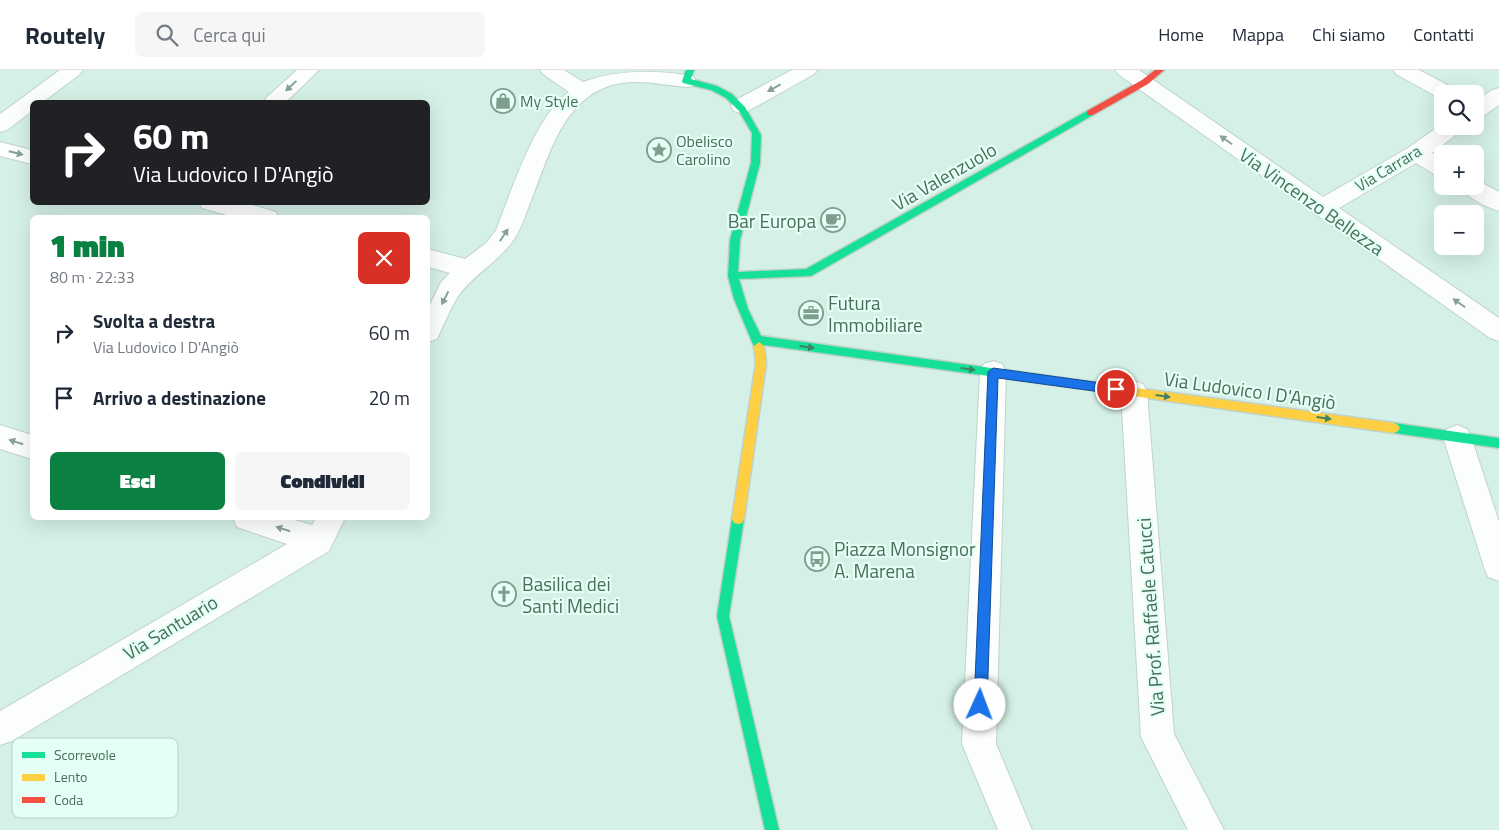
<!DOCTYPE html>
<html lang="it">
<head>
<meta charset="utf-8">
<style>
	body { margin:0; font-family:"Titillium Web",sans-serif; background:#f6f6f7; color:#1f2937; height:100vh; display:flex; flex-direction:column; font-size:19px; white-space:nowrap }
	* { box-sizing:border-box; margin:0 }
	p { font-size:16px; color:#747a83 }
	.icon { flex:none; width:28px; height:28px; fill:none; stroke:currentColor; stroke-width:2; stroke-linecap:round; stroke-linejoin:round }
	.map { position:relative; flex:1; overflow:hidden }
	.sheet { position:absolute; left:30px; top:145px; width:400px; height:305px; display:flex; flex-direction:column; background:#fff; border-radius:8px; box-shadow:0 5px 20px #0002 }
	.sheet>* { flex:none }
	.banner { position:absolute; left:30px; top:30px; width:400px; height:105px; border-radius:8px; box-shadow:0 5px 20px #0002; background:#202124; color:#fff; overflow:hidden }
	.fabs { position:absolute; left:1434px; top:15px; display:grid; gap:10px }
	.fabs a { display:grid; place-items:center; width:50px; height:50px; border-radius:8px; background:#fff; box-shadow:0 5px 20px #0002; font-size:25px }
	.pin { position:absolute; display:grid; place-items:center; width:42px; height:42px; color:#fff; margin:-21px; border:2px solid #fff; border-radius:50%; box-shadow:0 1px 5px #0007 }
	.me { position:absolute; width:55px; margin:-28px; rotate:2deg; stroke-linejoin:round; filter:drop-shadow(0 0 4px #0008) }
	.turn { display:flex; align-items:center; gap:18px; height:105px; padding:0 20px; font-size:22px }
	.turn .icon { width:65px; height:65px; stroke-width:2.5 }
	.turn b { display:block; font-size:35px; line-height:42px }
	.round { display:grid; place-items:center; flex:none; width:52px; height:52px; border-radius:8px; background:#f6f6f7 }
	.head { display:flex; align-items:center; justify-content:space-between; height:85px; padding:0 20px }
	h1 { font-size:30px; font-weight:800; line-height:38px; color:#0b8043 }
	.button { display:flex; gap:10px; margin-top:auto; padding:10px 20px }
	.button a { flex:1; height:58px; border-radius:8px; background:#0b8043; color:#fff; font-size:20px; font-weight:800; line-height:58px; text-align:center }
	.button a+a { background:#f6f6f7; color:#1f2937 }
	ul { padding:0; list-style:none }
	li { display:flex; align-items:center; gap:15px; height:65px; padding:0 20px }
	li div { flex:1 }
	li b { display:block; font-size:19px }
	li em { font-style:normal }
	header { display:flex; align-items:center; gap:30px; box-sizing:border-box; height:70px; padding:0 25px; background:#fff; border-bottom:1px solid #e0e1e3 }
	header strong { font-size:24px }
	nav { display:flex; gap:28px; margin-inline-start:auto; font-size:18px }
	.search { width:350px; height:45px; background:#f6f6f7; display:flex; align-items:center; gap:12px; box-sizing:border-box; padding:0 18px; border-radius:8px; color:#747a83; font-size:19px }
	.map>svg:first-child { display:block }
	.residential { fill:#d5f0e6; fill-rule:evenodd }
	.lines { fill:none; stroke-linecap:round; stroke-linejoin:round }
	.street-casing { stroke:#c1d3cb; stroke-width:2 }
	.fast-casing { stroke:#bfd2ca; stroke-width:3 }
	.slow-casing { stroke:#bfd2ca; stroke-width:3 }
	.jam-casing { stroke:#bfd2ca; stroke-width:3 }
	.street { fill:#fbfefd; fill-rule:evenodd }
	.fast { fill:#16e098; fill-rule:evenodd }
	.slow { fill:#ffcf43; fill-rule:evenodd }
	.jam { fill:#f24e42; fill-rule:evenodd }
	.oneway { fill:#87a292 }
	.oneway2 { fill:#408162 }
	.route { fill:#1a73e8; stroke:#114b97 }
	.labels { text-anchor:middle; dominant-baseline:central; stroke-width:4.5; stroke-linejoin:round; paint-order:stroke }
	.far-poi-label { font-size:16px; fill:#487059; stroke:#e5fef6; text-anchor:start }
	.far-street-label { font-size:16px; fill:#487059; stroke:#e5fef6 }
	.street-label { font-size:19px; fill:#487059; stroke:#e5fef6 }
	.poi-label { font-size:19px; fill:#487059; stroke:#e5fef6; text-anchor:start }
	.key { fill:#e5fef6; stroke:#b6d3c7; stroke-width:1 }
	.key-label { font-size:14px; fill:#487059 }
</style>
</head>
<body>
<header>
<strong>Routely</strong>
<div class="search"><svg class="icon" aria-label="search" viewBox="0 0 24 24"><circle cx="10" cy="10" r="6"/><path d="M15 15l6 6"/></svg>Cerca qui</div>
<nav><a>Home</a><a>Mappa</a><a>Chi siamo</a><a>Contatti</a></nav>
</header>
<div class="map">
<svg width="1499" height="760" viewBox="0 0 1499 760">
	<rect width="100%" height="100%" fill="#e5f5f0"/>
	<path class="residential" d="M0 0H1499V760H0ZM1442 24H1475V56H1442ZM32 32H428V132H32ZM1442 84H1475V116H1442ZM1442 144H1475V176H1442ZM32 148H428V448H32Z"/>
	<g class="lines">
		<defs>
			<path id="street" d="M60 0H83L80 4 43 32H32V41L7 60 0 62V44Z
				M297 0H319L286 32H264L267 27Z
				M540 0H564L583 12C616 0 651 0 686 5L693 6 696 11 693 16 686 17C665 15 643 10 622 13 567 21 551 79 534 123 528 137 523 155 515 168 500 191 475 203 459 225 450 238 444 255 437 269L428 272V239L441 212 450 203 428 197V179L465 189 486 173 496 160C512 120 535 46 569 22L543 4Z
				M792 0H817L814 4 748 41 741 43 734 41 731 36 734 31Z
				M1115 0H1139L1323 127 1408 78 1442 54V56H1464L1461 61 1432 83 1442 89V106L1434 104 1416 93 1339 138 1499 248V271L1490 268 1118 4Z
				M1393 0H1419L1455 19 1458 24H1442V29H1441L1396 4Z
				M1499 18V35L1482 47 1475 49V32L1492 20Z
				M0 72 32 80V94L0 86Z
				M1475 109 1499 122V141C1486 137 1467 128 1460 116H1475Z
				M199 132H242L276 142 279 148H237L202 138Z
				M993 291 1002 294 1006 302 996 674 1032 760H998L962 674 980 302 984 294Z
				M1134 311 1143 314 1147 322 1174 664 1224 760H1188L1141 667 1121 322 1125 314Z
				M0 355 32 365V389L0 379Z
				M1457 355 1467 359 1471 367 1499 452V511L1488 507 1484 497 1443 367 1447 359Z
				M233 448H287L312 455 316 448H345L329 481 12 671 0 675V641L287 474 237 457Z"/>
			<path id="fast" d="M686 0H694L691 9 717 16 732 24 745 37 761 65 760 93 740 170 738 202 806 199 1087 41H1093V45L811 206 739 209 748 239 761 266 1077 310 1081 311 1082 314 1081 317 1077 318 764 275 763 279H755L734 229 728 206 730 170 751 93 752 63 739 41 726 28 711 20 683 13 682 11Z
				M1394 353 1499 368V378L1394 363 1390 361 1388 358 1390 355Z
				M738 444 742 445 744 449 729 546 779 760H765L717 546 732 449 734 445Z"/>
			<path id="slow" d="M759 272 764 276 766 293 744 449 742 453 738 454 734 453 732 449 756 293 754 276Z
				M1077 310 1394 353 1398 355 1400 358 1398 361 1394 363 1077 318 1073 317 1072 314 1073 311Z"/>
			<path id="jam" d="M1155 0H1164L1148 14 1093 45H1087V41L1142 10Z"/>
		</defs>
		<use href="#street" class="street-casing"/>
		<use href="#fast" class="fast-casing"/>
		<use href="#slow" class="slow-casing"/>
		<use href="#jam" class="jam-casing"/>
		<use href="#street" class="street"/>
		<use href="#fast" class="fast"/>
		<use href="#slow" class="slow"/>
		<use href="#jam" class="jam"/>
	</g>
	<defs><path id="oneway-solid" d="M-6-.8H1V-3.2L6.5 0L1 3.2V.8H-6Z" transform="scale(1.25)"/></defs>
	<g class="oneway">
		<use href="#oneway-solid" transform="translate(291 16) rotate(137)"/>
		<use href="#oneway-solid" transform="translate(774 18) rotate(151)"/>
		<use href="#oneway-solid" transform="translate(1226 70) rotate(-145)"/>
		<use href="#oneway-solid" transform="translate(16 83) rotate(14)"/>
		<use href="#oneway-solid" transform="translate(504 165) rotate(-57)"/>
		<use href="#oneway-solid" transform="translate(445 228) rotate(117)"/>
		<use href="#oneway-solid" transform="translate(1459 233) rotate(-145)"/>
		<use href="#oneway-solid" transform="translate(16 372) rotate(-162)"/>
		<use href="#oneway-solid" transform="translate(283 459) rotate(-162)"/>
	</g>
	<g class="oneway2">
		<use href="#oneway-solid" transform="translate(807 277) rotate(8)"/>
		<use href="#oneway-solid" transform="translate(968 299) rotate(8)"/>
		<use href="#oneway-solid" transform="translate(1163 326) rotate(8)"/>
		<use href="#oneway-solid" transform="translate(1324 348) rotate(8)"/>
	</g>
	<path class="route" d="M993 298 1116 315 1121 319 1116 324 998 308 987 635 985 639 980 641 975 639 974 635 988 302Z"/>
	<defs>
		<symbol id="shop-ring" viewBox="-11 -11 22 22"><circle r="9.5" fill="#e5fef6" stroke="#7f9f8e" stroke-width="1.5"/><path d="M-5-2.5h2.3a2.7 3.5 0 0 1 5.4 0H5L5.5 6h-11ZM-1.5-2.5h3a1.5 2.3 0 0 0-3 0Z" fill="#7f9f8e"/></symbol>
		<symbol id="sight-ring" viewBox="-11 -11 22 22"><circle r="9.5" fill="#e5fef6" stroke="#7f9f8e" stroke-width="1.5"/><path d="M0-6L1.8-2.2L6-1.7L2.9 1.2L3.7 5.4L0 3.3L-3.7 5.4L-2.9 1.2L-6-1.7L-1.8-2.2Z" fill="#7f9f8e"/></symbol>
		<symbol id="cafe-ring" viewBox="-11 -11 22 22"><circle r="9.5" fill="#e5fef6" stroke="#7f9f8e" stroke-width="1.5"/><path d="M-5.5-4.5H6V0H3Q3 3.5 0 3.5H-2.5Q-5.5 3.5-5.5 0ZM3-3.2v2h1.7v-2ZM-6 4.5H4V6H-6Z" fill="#7f9f8e"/></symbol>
		<symbol id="office-ring" viewBox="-11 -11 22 22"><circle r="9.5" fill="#e5fef6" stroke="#7f9f8e" stroke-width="1.5"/><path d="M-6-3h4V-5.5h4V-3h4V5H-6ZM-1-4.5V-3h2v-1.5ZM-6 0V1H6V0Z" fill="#7f9f8e"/></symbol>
		<symbol id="bus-ring" viewBox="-11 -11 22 22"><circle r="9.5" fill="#e5fef6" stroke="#7f9f8e" stroke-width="1.5"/><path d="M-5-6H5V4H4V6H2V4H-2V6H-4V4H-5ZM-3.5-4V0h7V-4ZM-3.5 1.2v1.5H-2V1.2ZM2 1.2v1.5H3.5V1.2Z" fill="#7f9f8e"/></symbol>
		<symbol id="church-ring" viewBox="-11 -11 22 22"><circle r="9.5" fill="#e5fef6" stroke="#7f9f8e" stroke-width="1.5"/><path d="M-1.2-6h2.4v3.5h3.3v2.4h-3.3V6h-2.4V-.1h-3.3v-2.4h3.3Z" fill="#7f9f8e"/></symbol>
	</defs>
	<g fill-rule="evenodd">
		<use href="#shop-ring" x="489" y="17" width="28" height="28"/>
		<use href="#sight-ring" x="645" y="66" width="28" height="28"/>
		<use href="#cafe-ring" x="819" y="136" width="28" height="28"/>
		<use href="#office-ring" x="797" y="229" width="28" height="28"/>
		<use href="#bus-ring" x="803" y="475" width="28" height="28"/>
		<use href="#church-ring" x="490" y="510" width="28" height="28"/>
	</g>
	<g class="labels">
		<g class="far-poi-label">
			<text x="520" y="31">My Style</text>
			<text x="676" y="71">Obelisco<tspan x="676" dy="18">Carolino</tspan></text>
		</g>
		<g class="far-street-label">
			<text transform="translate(1388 98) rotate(-31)">Via Carrara</text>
		</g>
		<g class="street-label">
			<text transform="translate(944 106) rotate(-30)">Via Valenzuolo</text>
			<text transform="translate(1312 131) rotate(35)">Via Vincenzo Bellezza</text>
			<text transform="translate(1250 320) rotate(8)">Via Ludovico I D'Angiò</text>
			<text transform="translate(1150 547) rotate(-94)">Via Prof. Raffaele Catucci</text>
			<text transform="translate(170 557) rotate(-31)">Via Santuario</text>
		</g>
		<g class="poi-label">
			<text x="816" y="150" text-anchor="end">Bar Europa</text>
			<text x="828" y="232">Futura<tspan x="828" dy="22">Immobiliare</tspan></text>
			<text x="834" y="478">Piazza Monsignor<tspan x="834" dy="22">A. Marena</tspan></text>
			<text x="522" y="513">Basilica dei<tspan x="522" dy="22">Santi Medici</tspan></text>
		</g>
	</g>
	<rect x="12" y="668" width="166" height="80" rx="8" class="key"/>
	<rect x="22" y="682" width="23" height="6" fill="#16e098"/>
	<rect x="22" y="704" width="23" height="7" fill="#ffcf43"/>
	<rect x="22" y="727" width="23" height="6" fill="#f24e42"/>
	<g class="key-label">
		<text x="54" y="690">Scorrevole</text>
		<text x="54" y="712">Lento</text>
		<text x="54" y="735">Coda</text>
	</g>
</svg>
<div class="fabs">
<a><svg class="icon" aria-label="search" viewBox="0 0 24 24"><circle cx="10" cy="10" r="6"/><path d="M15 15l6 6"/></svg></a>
<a>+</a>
<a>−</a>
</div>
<div class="pin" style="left:1116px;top:319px;background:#d93025"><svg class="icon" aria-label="arrive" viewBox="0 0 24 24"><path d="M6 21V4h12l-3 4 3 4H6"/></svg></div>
<svg class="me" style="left:980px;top:635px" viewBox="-20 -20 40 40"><circle r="19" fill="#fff"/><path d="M0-13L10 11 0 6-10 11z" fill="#1a73e8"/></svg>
<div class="banner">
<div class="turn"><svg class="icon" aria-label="right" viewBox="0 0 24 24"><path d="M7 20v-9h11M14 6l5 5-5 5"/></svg><div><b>60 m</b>Via Ludovico I D'Angiò</div></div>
</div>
<section class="sheet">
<div class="head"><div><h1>1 min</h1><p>80 m · 22:33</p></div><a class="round" style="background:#d93025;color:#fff"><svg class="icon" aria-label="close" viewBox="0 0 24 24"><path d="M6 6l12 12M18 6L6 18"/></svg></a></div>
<ul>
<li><svg class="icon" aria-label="right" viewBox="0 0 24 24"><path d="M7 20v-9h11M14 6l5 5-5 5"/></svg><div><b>Svolta a destra</b><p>Via Ludovico I D'Angiò</p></div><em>60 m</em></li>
<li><svg class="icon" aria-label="arrive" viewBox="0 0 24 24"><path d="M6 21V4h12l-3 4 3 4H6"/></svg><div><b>Arrivo a destinazione</b></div><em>20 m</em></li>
</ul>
<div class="button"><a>Esci</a><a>Condividi</a></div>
</section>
</div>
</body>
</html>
